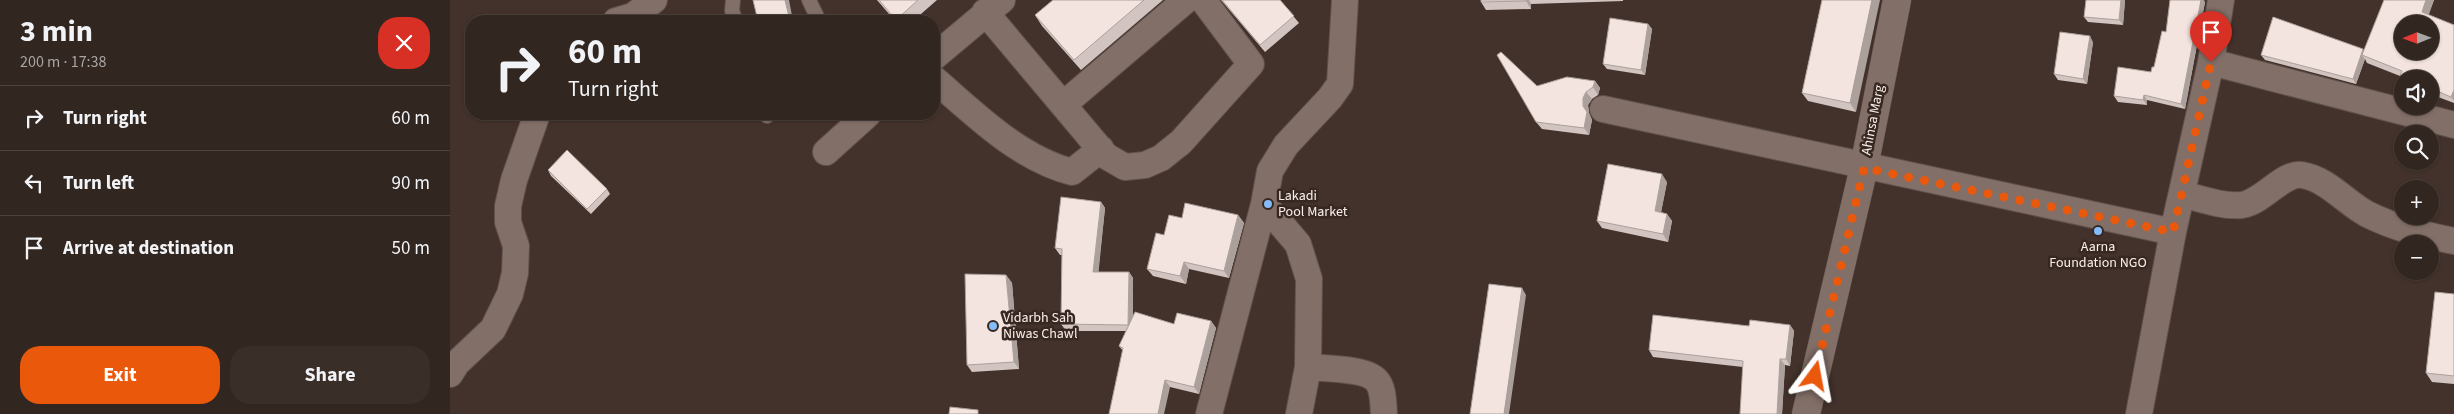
<!DOCTYPE html>
<html lang="en">
<head>
<meta charset="utf-8">
<style>
	body { margin:0; font-family:"Source Sans 3",sans-serif; background:#3a2e29; color:#f1f3f6; height:100vh; display:flex; flex-direction:column; font-size:19px; white-space:nowrap }
	* { box-sizing:border-box; margin:0 }
	p { font-size:16px; color:#a8a5a5 }
	.icon { flex:none; width:28px; height:28px; fill:none; stroke:currentColor; stroke-width:2; stroke-linecap:round; stroke-linejoin:round }
	.map { position:relative; flex:1; overflow:hidden }
	.panel { display:flex; flex-direction:column; background:#322620; width:450px }
	.panel>* { flex:none }
	.guide { position:absolute; left:15px; top:15px; width:475px; height:105px; border-radius:20px; box-shadow:0 1px 4px #0004,0 0 0 1px #4d433e; background:#322620; color:#f1f3f6; overflow:hidden }
	.needle { width:32px; rotate:269deg }
	.fabs { position:absolute; left:1944px; top:15px; display:grid; gap:10px }
	.fabs a { display:grid; place-items:center; width:45px; height:45px; border-radius:50%; background:#322620; box-shadow:0 1px 4px #0004,0 0 0 1px #4d433e; font-size:25px }
	.pin { position:absolute; display:grid; place-items:center; width:42px; height:42px; color:#fff; margin:-51px -21px; border-radius:50% 50% 50% 0; rotate:-45deg; box-shadow:0 0 5px #0007 }
	.pin .icon { rotate:45deg }
	.me { position:absolute; width:55px; margin:-28px; rotate:13deg; stroke-linejoin:round; filter:drop-shadow(0 0 4px #0008) }
	.turn { display:flex; align-items:center; gap:18px; height:105px; padding:0 20px; font-size:22px }
	.turn .icon { width:65px; height:65px; stroke-width:2.5 }
	.turn b { display:block; font-size:35px; line-height:42px }
	.round { display:grid; place-items:center; flex:none; width:52px; height:52px; border-radius:20px; background:#3a2e29 }
	.head { display:flex; align-items:center; justify-content:space-between; height:85px; padding:0 20px }
	h1 { font-size:30px; font-weight:700; line-height:38px }
	.button { display:flex; gap:10px; margin-top:auto; padding:10px 20px }
	.button a { flex:1; height:58px; border-radius:20px; background:#ea580c; color:#fff; font-size:20px; font-weight:700; line-height:58px; text-align:center }
	.button a+a { background:#3a2e29; color:#f1f3f6 }
	ul { padding:0; list-style:none }
	li { display:flex; align-items:center; gap:15px; height:65px; padding:0 20px; border-top:1px solid #4d433e }
	li div { flex:1 }
	li b { display:block; font-size:19px }
	li em { font-style:normal }
	main { display:flex; flex:1; min-height:0 }
	.map>svg:first-child { display:block }
	.lines { fill:none; stroke-linecap:round; stroke-linejoin:round }
	.lane-casing { stroke:#5f504c; stroke-width:16 }
	.street-casing { stroke:#5f504c; stroke-width:28 }
	.secondary-casing { stroke:#5f504c; stroke-width:29 }
	.lane { stroke:#826f67; stroke-width:14 }
	.street { stroke:#826f67; stroke-width:26 }
	.secondary { stroke:#826f67; stroke-width:28 }
	.wall { fill:#d2c4c0 }
	.shaded-wall { fill:#aba09c }
	.building { fill:#f4e4df; stroke:#aba09c; fill-rule:evenodd }
	.route { stroke:#ea580c; stroke-width:9; stroke-dasharray:0 16.2 }
	.poi-dot { fill:#82bcfa; stroke:#382822; stroke-width:2 }
	.labels { text-anchor:middle; dominant-baseline:central; stroke-width:5; stroke-linejoin:round; paint-order:stroke }
	.street-label { font-size:14px; fill:#faeeea; stroke:#382822 }
	.poi-label { font-size:14px; fill:#faeeea; stroke:#382822; text-anchor:start }
</style>
</head>
<body>
<main>
<section class="panel">
<div class="head"><div><h1>3 min</h1><p>200 m · 17:38</p></div><a class="round" style="background:#d93025;color:#fff"><svg class="icon" aria-label="close" viewBox="0 0 24 24"><path d="M6 6l12 12M18 6L6 18"/></svg></a></div>
<ul>
<li><svg class="icon" aria-label="right" viewBox="0 0 24 24"><path d="M7 20v-9h11M14 6l5 5-5 5"/></svg><div><b>Turn right</b></div><em>60 m</em></li>
<li><svg class="icon" aria-label="left" viewBox="0 0 24 24"><path d="M17 20v-9H6M10 6l-5 5 5 5"/></svg><div><b>Turn left</b></div><em>90 m</em></li>
<li><svg class="icon" aria-label="arrive" viewBox="0 0 24 24"><path d="M6 21V4h12l-3 4 3 4H6"/></svg><div><b>Arrive at destination</b></div><em>50 m</em></li>
</ul>
<div class="button"><a>Exit</a><a>Share</a></div>
</section>
<div class="map">
<svg width="2004" height="414" viewBox="0 0 2004 414">
	<rect width="100%" height="100%" fill="#43322b"/>
	<g class="lines">
		<defs>
			<path id="lane" d="M283 0 282 11 286 21
				M359 0 369 21
				M316 114 317 116"/>
			<path id="street" d="M535 12 656 156 675 167 695 165 711 158 731 142 801 64 753 0
				M166 21 183 16 204 0
				M484 57 552 0
				M1761 62 2004 125
				M484 79C525 114 568 158 622 172L651 149
				M614 104 736 0
				M1153 109 1723 232
				M376 152 418 114
				M1732 194C1751 199 1773 207 1792 205 1813 202 1833 172 1852 175 1877 179 1895 202 1917 214 1945 228 1973 235 2004 241
				M814 204 848 244 859 279 858 367 849 414
				M858 367C875 369 915 368 926 380 934 388 933 404 934 414
				M0 374 7 363 43 329 60 294 65 273 66 246 58 222V206L64 180 87 114
				M759 414 814 204 820 171 836 145 880 98 890 84 895 0
				M1689 414 1723 232 1761 62 1771 0"/>
			<path id="secondary" d="M1356 414 1414 167 1447 0"/>
		</defs>
		<use href="#lane" class="lane-casing"/>
		<use href="#street" class="street-casing"/>
		<use href="#secondary" class="secondary-casing"/>
		<use href="#lane" class="lane"/>
		<use href="#street" class="street"/>
		<use href="#secondary" class="secondary"/>
	</g>
	<path class="wall" d="M427 0H487L463 21H445Z
		M603 0H713L631 70 592 26 585 15Z
		M771 0H830L849 23 815 52Z
		M1031 0H1173V1L1081 4V9L1036 10 1031 2Z
		M1372 0 1406 112 1358 101 1352 93Z
		M1675 0 1673 25 1638 22 1634 17Z
		M1934 0H1984L1978 15 2004 25V103L1980 94V79H1952V80L1950 76 1917 63 1915 59 1906 84 1815 60 1811 55 1913 49 1914 51Z
		M1755 2 1735 109 1697 100V105L1668 102 1664 96 1701 72 1704 67 1716 32Z
		M1198 24 1202 29 1195 75 1157 69 1153 64Z
		M1643 42 1637 84 1608 80 1604 74Z
		M1145 81 1150 88 1148 95 1142 99 1138 105 1139 113 1142 120 1139 135 1092 129 1086 122 1087 86Z
		M98 170 157 189 160 194 141 214 101 176Z
		M1217 182 1211 212 1217 214 1222 221 1218 242 1152 228 1147 221Z
		M651 202 655 208 648 272H679L683 278V315L724 324 761 321 766 328 749 394 720 387 673 351 669 346 676 331H616L611 324 612 255H610L605 248Z
		M788 215 794 223 779 278 739 269 736 284 703 276 697 269 714 235 732 218Z
		M556 275 562 283 569 369 522 372 517 365Z
		M2004 294V384L1982 382 1976 373Z
		M1340 325 1344 331 1340 366 1335 365 1332 414H1290L1293 367 1203 357 1199 350 1299 326Z"/>
	<path class="shaded-wall" d="M335 0H339L343 21H340Z
		M1076 0H1079L1081 4V9L1076 1Z
		M1422 0H1430L1406 112 1400 103Z
		M1671 0H1675L1673 25 1669 20Z
		M1751 0H1754L1755 2 1735 109 1731 104Z
		M1976 0H1984L1977 20 1972 12Z
		M1198 24 1202 29 1195 75 1191 70Z
		M1640 36 1643 42 1637 84 1633 79Z
		M1913 49 1916 54 1912 55 1915 59 1906 84 1903 79Z
		M1145 81 1150 88 1148 95 1143 87Z
		M2004 90V101L2001 97Z
		M1136 92 1142 99 1138 105 1139 113 1142 120 1139 135 1134 128 1133 98Z
		M1694 95 1697 100V105L1693 100Z
		M1212 174 1217 182 1210 218 1205 211Z
		M651 202 655 208 648 278 643 272Z
		M1217 214 1222 221 1218 242 1213 234Z
		M788 215 794 223 779 278 774 271Z
		M734 262 739 269 736 284 730 276Z
		M679 272 683 278V331L678 325Z
		M556 275 562 283 569 369 564 362Z
		M1072 288 1076 295 1059 414H1054Z
		M761 321 766 328 749 394 744 387Z
		M1340 325 1344 331 1340 366 1336 359Z
		M1330 359 1335 365 1332 414H1327Z
		M715 380 720 387 714 414H708Z"/>
	<path class="building" d="M303 0H335L340 21H308Z
		M429 0H468L446 20Z
		M603 0H694L624 60 585 15Z
		M772 0H830L844 16 810 45Z
		M1031 0H1076V1L1031 2Z
		M1372 0H1422L1400 103 1352 93Z
		M1636 0H1671L1669 20 1634 17Z
		M1720 0H1751L1731 104 1694 95 1693 100 1664 96 1668 67 1701 72 1702 67H1704L1712 31 1716 32Z
		M1934 0H1976L1972 12 2004 25V90L2001 97 1980 88V79H1956L1950 76 1952 71 1912 55ZM1952 24H1980V51H1952Z
		M1823 17 1913 49 1903 79 1811 55Z
		M1160 18 1198 24 1191 70 1153 64Z
		M1610 32 1640 36 1633 79 1604 74Z
		M1051 52 1087 86 1117 77 1145 81 1143 87 1136 92 1133 98V106L1137 112 1134 128 1086 122 1047 55Z
		M117 150 157 189 137 209 98 170Z
		M1158 164 1212 174 1205 211 1217 214 1213 234 1147 221Z
		M611 197 651 202 643 272H679L678 325 611 324 612 249 605 248Z
		M735 203 788 215 774 271 734 262 730 276 697 269 706 233 714 235 719 215 732 218Z
		M515 274 556 275 564 362 517 365Z
		M1039 284 1072 288 1054 414H1020Z
		M1985 292 2004 294V376L1976 373Z
		M685 312 724 324 727 313 761 321 744 387 715 380 708 414H659L673 348 669 346Z
		M1203 315 1299 326 1300 320 1340 325 1336 359H1330L1327 414H1290L1293 361 1199 350Z
		M500 407 528 410V414H499Z"/>
	<g class="lines">
		<path class="route" d="M1365 376 1414 168 1723 232 1761 62"/>
	</g>
	<g class="poi-dot">
		<circle cx="818" cy="204" r="5"/>
		<circle cx="1648" cy="231" r="5"/>
		<circle cx="543" cy="326" r="5"/>
	</g>
	<g class="labels">
		<g class="street-label">
			<text transform="translate(1423 120) rotate(-79)">Ahinsa Marg</text>
		</g>
		<g class="poi-label">
			<text x="828" y="196">Lakadi<tspan x="828" dy="16">Pool Market</tspan></text>
			<text x="1648" y="247" text-anchor="middle">Aarna<tspan x="1648" dy="16">Foundation NGO</tspan></text>
			<text x="553" y="318">Vidarbh Sah<tspan x="553" dy="16">Niwas Chawl</tspan></text>
		</g>
	</g>
</svg>
<div class="fabs">
<a><svg class="needle" viewBox="-14 -14 28 28"><path d="M0-13l5 13h-10z" fill="#e53935"/><path d="M0 13l5-13h-10z" fill="#a8a5a5"/></svg></a>
<a><svg class="icon" aria-label="sound" viewBox="0 0 24 24"><path d="M4 9h4l5-4v14l-5-4H4zM17 9q2 3 0 6"/></svg></a>
<a><svg class="icon" aria-label="search" viewBox="0 0 24 24"><circle cx="10" cy="10" r="6"/><path d="M15 15l6 6"/></svg></a>
<a>+</a>
<a>−</a>
</div>
<div class="pin" style="left:1761px;top:62px;background:#d93025"><svg class="icon" aria-label="arrive" viewBox="0 0 24 24"><path d="M6 21V4h12l-3 4 3 4H6"/></svg></div>
<svg class="me" style="left:1365px;top:376px" viewBox="-20 -20 40 40"><path d="M0-17L14 15 0 8-14 15z" fill="#ea580c" stroke="#fff" stroke-width="4"/></svg>
<div class="guide">
<div class="turn"><svg class="icon" aria-label="right" viewBox="0 0 24 24"><path d="M7 20v-9h11M14 6l5 5-5 5"/></svg><div><b>60 m</b>Turn right</div></div>
</div>
</div>
</main>
</body>
</html>
